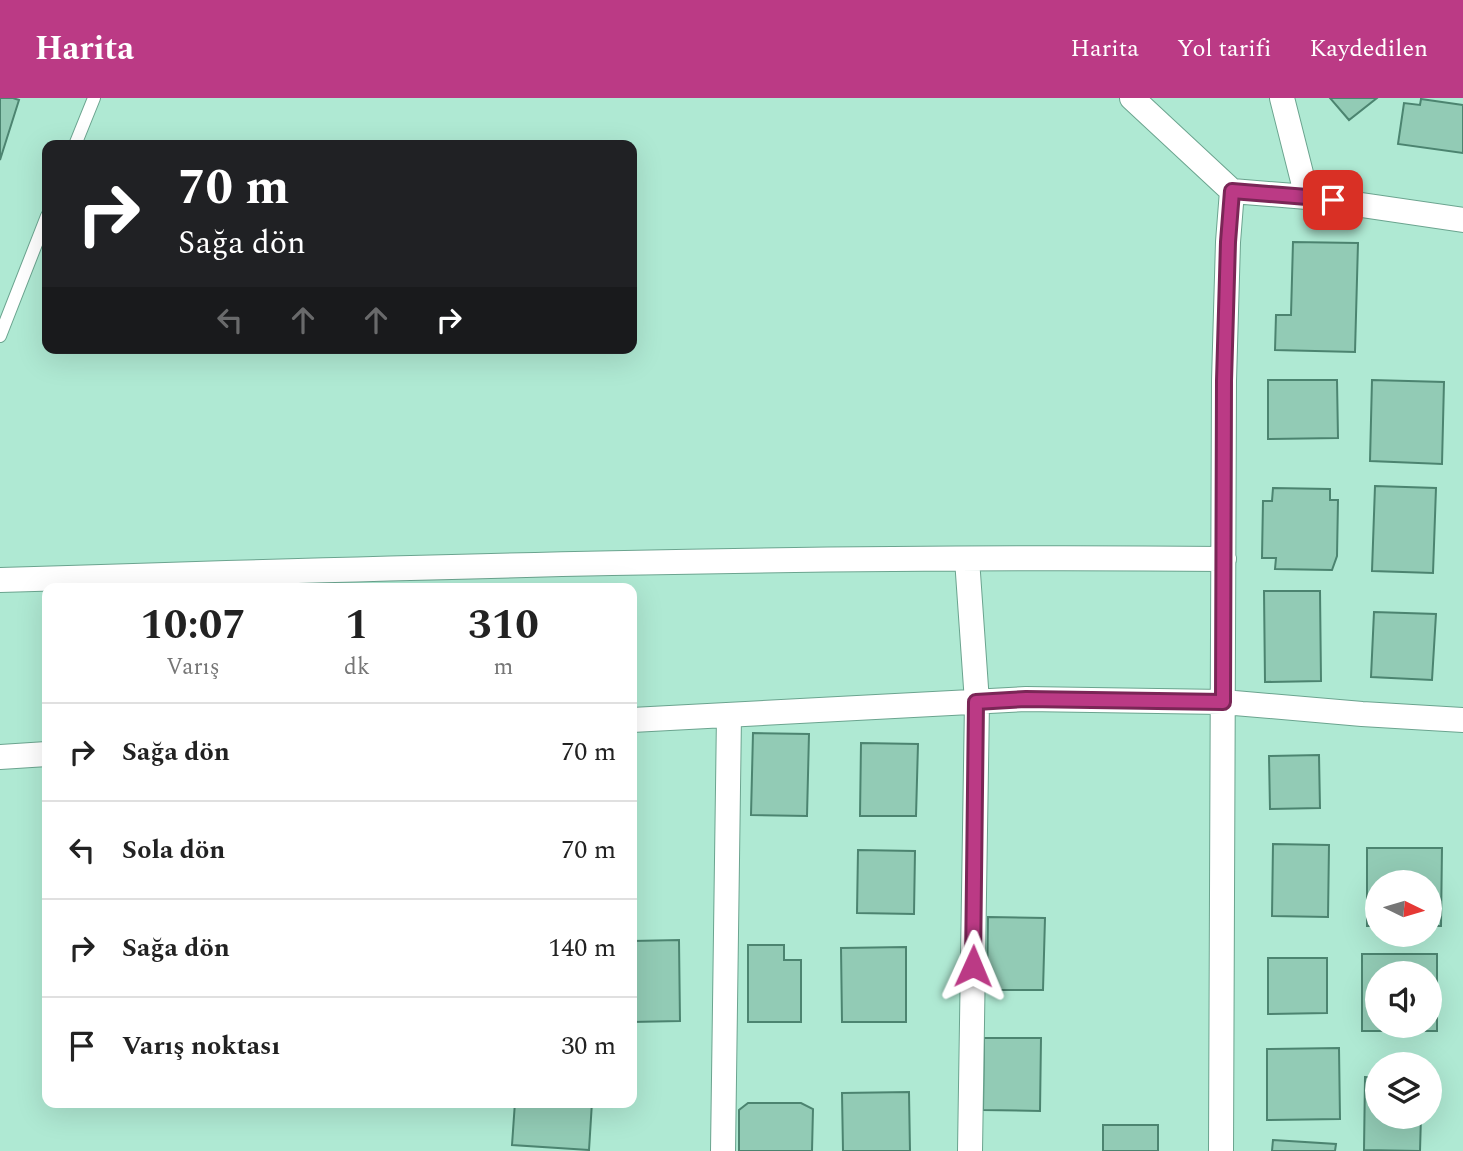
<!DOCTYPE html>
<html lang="tr">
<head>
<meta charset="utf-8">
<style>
	body { margin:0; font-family:Spectral,serif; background:#f6f6f6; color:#222; height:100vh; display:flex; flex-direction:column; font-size:26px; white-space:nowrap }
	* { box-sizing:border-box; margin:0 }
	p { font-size:23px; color:#767676 }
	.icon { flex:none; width:38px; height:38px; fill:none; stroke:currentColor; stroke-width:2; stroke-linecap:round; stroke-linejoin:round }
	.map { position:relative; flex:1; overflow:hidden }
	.drawer { position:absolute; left:42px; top:485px; width:595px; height:525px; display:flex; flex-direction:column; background:#fff; border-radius:14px; box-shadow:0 7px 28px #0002 }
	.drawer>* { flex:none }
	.banner { position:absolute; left:42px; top:42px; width:595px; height:214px; border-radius:14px; box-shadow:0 7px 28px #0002; background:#202124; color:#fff; overflow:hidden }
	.needle { width:46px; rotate:95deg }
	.tools { position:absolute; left:1365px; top:772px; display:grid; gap:14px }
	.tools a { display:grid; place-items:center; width:77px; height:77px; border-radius:50%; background:#fff; box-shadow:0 7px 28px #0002; font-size:35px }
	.pin { position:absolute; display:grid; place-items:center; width:60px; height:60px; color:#fff; margin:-30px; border-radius:14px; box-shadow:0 4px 10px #0006 }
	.me { position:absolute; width:77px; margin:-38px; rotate:1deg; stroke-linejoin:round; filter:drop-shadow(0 0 5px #0008) }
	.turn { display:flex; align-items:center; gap:24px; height:147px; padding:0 21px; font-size:32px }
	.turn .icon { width:91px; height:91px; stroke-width:2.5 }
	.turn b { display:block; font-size:49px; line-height:60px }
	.lanes { display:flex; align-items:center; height:66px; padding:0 21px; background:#0003; justify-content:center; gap:35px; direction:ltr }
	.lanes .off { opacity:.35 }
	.eta { display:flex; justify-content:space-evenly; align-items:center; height:119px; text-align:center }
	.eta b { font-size:42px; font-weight:700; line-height:49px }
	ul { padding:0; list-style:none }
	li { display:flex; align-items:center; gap:21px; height:98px; padding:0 21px; border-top:2px solid #e0e0e0 }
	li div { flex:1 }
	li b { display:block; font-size:26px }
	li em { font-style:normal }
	header { display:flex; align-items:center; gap:42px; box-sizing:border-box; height:98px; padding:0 35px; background:#bb3a85; color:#fff }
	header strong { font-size:33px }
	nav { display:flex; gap:38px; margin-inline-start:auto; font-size:24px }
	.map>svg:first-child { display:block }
	.building { fill:#92cbb5; stroke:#4c8470; stroke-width:2; fill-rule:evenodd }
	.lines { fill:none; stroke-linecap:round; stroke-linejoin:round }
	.lane-casing { stroke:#6ba48f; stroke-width:14 }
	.street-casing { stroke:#6ba48f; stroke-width:26 }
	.lane { stroke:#fff; stroke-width:12 }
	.street { stroke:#fff; stroke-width:24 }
	.route-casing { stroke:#7a2656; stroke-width:18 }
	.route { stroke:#bb3a85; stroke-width:12 }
</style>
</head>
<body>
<header>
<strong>Harita</strong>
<nav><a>Harita</a><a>Yol tarifi</a><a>Kaydedilen</a></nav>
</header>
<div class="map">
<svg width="1463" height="1053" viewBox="0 0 1463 1053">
	<rect width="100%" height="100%" fill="#afe9d3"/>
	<path class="building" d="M0 0H13L19 2 0 62Z
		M1330 0H1377L1349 22Z
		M1421 1 1463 7V55L1398 46 1404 5 1420 7Z
		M1293 144 1358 145 1355 254 1275 252 1276 217H1291Z
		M1268 282H1337L1338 340 1268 341Z
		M1372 282 1444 284 1442 366 1370 363Z
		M1375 388 1436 390 1433 475 1372 473Z
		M1273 390 1330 391V402H1338L1337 458 1332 472 1275 471 1276 460H1262L1263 403H1272Z
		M1264 493H1320L1321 583 1265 584Z
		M1374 514 1436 516 1432 582 1371 579Z
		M753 635 809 636 807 718 751 717Z
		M861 645 918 646 916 718H860Z
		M1319 657 1320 710 1270 711 1269 658Z
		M1273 746 1329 747 1328 819 1272 818Z
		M1367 750H1442L1441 828H1430V784H1377V828H1367Z
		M858 752 915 753 914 816 857 815Z
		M988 819 1045 820 1043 892H987Z
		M679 842 680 923 632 924V843Z
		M748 847H784V862H801V924H748Z
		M906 849V924H842L841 850Z
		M1362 856H1437V933H1362ZM1377 875H1430V928H1377Z
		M1268 860H1327V915L1268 916Z
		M984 940H1041L1040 1013 983 1012Z
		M1339 950 1340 1021 1267 1022V951Z
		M1365 979 1377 980V1018H1421L1420 1053 1364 1052Z
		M909 994 910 1053H843L842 995Z
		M515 1004H592L589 1052 512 1047Z
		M748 1005H801L813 1011 812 1053H739V1012Z
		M1103 1027H1158V1053H1103Z
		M1273 1042 1336 1046 1335 1053H1272Z"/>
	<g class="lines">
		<defs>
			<path id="lane" d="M75 47 94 0
				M0 238 47 118"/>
			<path id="street" d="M1132 0 1232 93 1228 144 1224 283 1221 1053
				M1282 0 1307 99
				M1232 93 1307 99 1463 122
				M967 461 977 604 970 1053
				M0 482C408 469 816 457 1224 461
				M632 622 1026 601 1223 604 1362 616 1463 622
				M0 659 47 656
				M723 1053 729 617"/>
		</defs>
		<use href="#lane" class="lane-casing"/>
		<use href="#street" class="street-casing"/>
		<use href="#lane" class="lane"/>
		<use href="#street" class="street"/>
	</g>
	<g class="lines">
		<defs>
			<path id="route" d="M973 868 976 604 1026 601 1223 604 1224 283 1228 144 1232 93 1307 99 1333 102"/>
		</defs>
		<use href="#route" class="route-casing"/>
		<use href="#route" class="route"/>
	</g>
</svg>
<div class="tools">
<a><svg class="needle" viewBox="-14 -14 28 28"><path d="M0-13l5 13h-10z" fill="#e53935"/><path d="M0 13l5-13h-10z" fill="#767676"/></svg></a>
<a><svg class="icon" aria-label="sound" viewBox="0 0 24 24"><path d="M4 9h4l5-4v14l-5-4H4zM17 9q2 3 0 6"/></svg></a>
<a><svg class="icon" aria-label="layers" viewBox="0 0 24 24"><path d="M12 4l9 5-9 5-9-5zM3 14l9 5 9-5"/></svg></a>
</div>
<div class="pin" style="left:1333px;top:102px;background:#d93025"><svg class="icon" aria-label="arrive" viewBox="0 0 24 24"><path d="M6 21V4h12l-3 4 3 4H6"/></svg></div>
<svg class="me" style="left:973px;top:868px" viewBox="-20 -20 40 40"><path d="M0-17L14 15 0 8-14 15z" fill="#bb3a85" stroke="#fff" stroke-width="4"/></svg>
<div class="banner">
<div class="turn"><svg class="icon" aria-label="right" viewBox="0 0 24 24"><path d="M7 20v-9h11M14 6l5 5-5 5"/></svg><div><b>70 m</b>Sağa dön</div></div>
<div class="lanes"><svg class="icon off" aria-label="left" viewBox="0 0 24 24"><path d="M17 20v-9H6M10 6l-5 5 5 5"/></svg><svg class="icon off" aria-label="ahead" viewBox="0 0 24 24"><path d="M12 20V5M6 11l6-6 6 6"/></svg><svg class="icon off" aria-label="ahead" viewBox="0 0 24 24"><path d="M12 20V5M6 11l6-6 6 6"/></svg><svg class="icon" aria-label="right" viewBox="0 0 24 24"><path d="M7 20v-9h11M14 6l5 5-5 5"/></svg></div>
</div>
<section class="drawer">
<div class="eta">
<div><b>10:07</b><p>Varış</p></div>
<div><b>1</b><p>dk</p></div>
<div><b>310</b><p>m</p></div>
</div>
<ul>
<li><svg class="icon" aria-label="right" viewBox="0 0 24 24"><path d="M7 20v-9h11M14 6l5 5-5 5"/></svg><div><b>Sağa dön</b></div><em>70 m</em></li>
<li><svg class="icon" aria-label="left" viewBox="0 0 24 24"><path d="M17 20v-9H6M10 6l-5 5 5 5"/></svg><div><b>Sola dön</b></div><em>70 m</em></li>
<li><svg class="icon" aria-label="right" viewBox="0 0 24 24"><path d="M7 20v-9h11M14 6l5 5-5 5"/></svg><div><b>Sağa dön</b></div><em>140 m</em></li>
<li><svg class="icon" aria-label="arrive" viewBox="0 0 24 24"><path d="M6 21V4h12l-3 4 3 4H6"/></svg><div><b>Varış noktası</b></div><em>30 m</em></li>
</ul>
</section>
</div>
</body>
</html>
